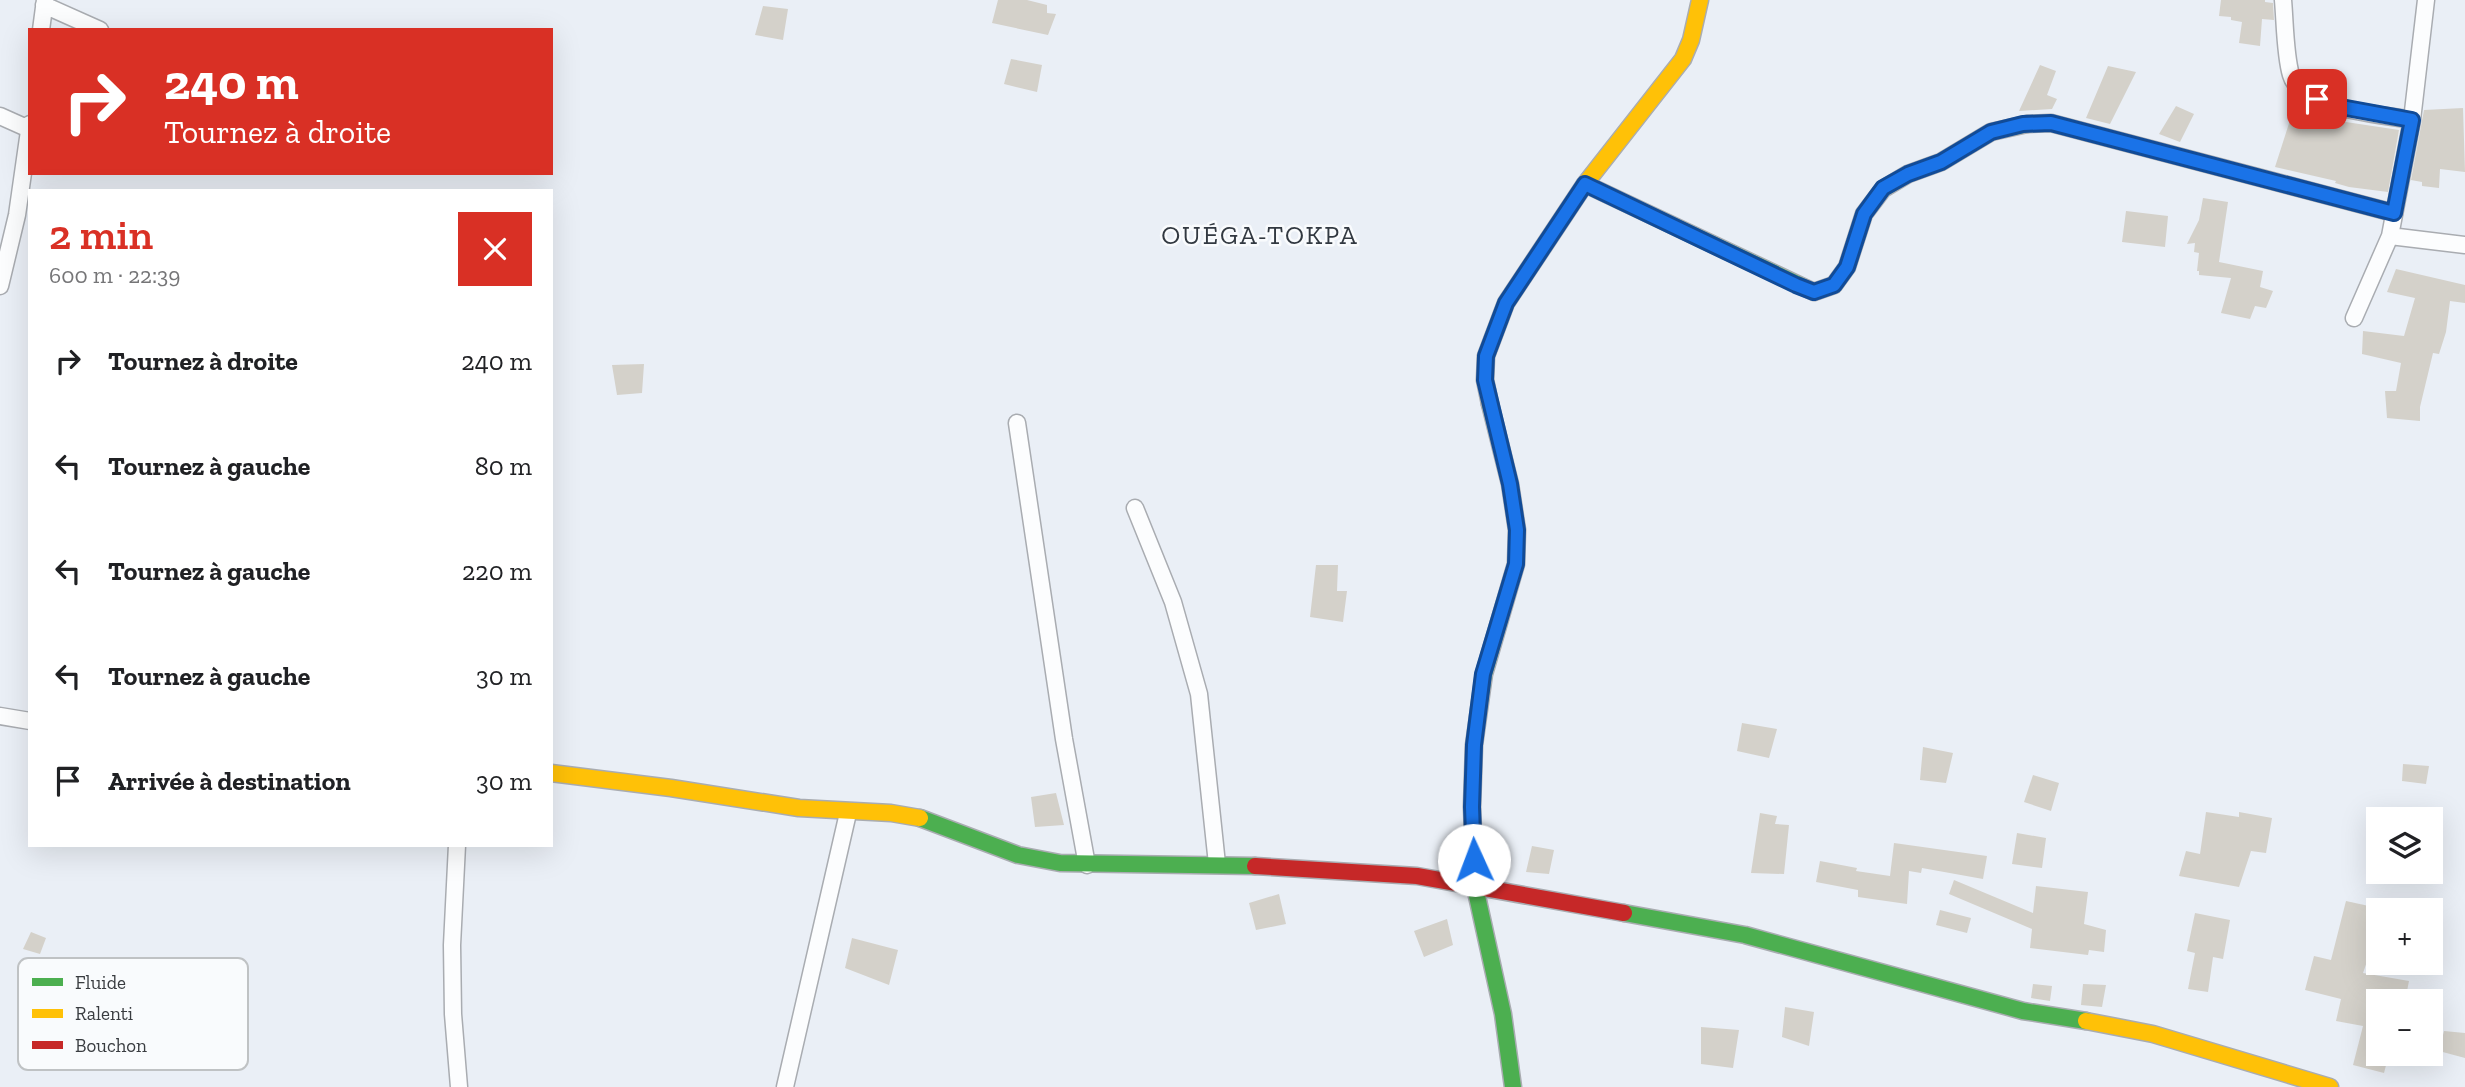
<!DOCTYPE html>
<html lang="fr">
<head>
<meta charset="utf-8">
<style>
	body { margin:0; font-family:"Zilla Slab",serif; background:#f6f6f6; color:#202124; height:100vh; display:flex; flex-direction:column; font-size:26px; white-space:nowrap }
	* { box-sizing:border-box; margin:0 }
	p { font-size:23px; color:#757577 }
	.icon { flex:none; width:38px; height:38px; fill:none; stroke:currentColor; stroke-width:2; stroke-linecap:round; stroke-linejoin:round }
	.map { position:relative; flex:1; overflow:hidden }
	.drawer { position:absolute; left:28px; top:189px; width:525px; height:658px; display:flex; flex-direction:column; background:#fff; border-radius:0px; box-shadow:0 7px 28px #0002 }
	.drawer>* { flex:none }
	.hud { position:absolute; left:28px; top:28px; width:525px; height:147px; border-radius:0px; box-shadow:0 7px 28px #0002; background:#d93025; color:#fff; overflow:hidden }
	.controls { position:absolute; left:2366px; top:807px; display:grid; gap:14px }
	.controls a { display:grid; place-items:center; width:77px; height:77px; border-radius:0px; background:#fff; box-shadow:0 7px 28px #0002; font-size:35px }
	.pin { position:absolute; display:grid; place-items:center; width:60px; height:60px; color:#fff; margin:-30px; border-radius:14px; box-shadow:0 4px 10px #0006 }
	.me { position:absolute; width:77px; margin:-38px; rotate:358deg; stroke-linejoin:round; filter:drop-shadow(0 0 5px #0008) }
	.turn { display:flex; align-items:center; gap:24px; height:147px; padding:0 21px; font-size:32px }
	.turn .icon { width:91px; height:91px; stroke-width:2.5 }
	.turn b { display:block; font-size:49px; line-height:60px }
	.round { display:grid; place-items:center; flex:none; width:74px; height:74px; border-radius:0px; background:#f6f6f6 }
	.head { display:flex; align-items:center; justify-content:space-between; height:119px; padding:0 21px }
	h1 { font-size:42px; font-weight:600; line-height:52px; color:#d93025 }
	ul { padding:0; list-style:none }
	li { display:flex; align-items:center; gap:21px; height:105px; padding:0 21px }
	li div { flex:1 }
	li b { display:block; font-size:26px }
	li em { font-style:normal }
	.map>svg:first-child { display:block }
	.building { fill:#d4d1ca }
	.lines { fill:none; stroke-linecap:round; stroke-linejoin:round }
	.street-casing { stroke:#a9acb1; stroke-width:19 }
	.fast-casing { stroke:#a9acb1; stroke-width:19 }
	.slow-casing { stroke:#a9acb1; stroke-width:19 }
	.jam-casing { stroke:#a9acb1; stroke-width:19 }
	.street { stroke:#fcfdfe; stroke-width:16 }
	.fast { stroke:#4caf50; stroke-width:16 }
	.slow { stroke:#ffc107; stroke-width:16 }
	.jam { stroke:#c62828; stroke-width:16 }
	.route-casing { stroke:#114b97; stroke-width:18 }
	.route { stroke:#1a73e8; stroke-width:12 }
	.labels { text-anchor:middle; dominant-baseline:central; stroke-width:5; stroke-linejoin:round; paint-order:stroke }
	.quarter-label { font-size:26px; letter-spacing:2px; fill:#323941; stroke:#f9fbfd }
	.key { fill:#f9fbfd; stroke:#bfc2c4; stroke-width:2 }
	.key-label { font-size:19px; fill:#393c40 }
</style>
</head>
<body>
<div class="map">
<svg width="2465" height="1087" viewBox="0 0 2465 1087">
	<rect width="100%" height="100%" fill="#eaeff6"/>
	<path class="building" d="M998 0H1027L1047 5V13L1056 14 1048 35 992 23Z
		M2221 0H2265V2L2273 3 2274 20 2262 19 2260 46 2239 43 2242 22 2231 20V17L2219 16Z
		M763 6 788 9 783 40 755 35Z
		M1011 59 1042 65 1037 92 1004 84Z
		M2040 65 2056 71 2047 95 2057 99 2052 109 2019 111Z
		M2108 66 2136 72 2110 124 2086 118Z
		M2176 106 2194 114 2180 142 2159 134Z
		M2463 108 2465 172 2440 169 2439 188 2422 186V182L2411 180 2424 110Z
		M2291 117 2325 121 2326 119 2399 130 2388 192 2349 187 2335 183 2336 181 2275 167Z
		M2203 198 2228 202 2219 262 2263 271 2260 287 2273 291 2266 308 2255 306 2250 319 2221 313 2231 278 2199 275V271H2197L2199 253 2194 252 2195 243 2187 244 2199 220Z
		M2126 211 2168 216 2165 247 2122 242Z
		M2396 269 2465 285V303L2450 301 2446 332 2439 354 2433 353 2420 407V421L2387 418 2385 391H2396L2401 363 2362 354 2363 331 2404 336 2415 298 2387 292Z
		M644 364 642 393 617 395 612 365Z
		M1316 565H1338L1337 591H1347L1343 622 1310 617Z
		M1742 723 1777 729 1769 758 1737 751Z
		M1923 747 1953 753 1946 783 1920 780Z
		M2403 764 2429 766 2426 784 2402 781Z
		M2033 775 2059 783 2051 811 2024 802Z
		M1056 793 1064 825 1035 827 1031 797Z
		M2206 812 2239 817V812L2272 818 2266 853 2251 851 2239 887 2179 876 2186 851 2200 854Z
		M1760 813 1777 816 1775 824 1789 825 1784 874 1751 873Z
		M2017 833 2046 838 2042 868 2012 864Z
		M1894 843 1987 856 1983 879 1922 868 1921 873 1909 871 1907 904 1858 897V890L1816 882 1820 861 1857 868 1856 871 1890 876Z
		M1532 846 1554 850 1549 874 1526 872Z
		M1954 880 2033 913 2036 886 2088 892 2084 924 2106 930 2104 952 2089 950 2088 955 2030 948 2032 929 1949 894Z
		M1279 894 1286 924 1256 930 1249 903Z
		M2346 901 2378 908V930L2363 973 2409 981 2405 1001H2378V1054H2389L2384 1073 2353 1065 2363 1026 2336 1021 2341 999 2305 990 2314 956 2331 960Z
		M1940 910 1971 918 1967 933 1936 925Z
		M2195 913 2230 920 2223 959 2213 957 2208 992 2188 989 2195 953 2187 951Z
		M1447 919 1453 945 1424 957 1414 931Z
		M31 932 46 938 40 954 23 949Z
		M852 938 898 950 889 985 845 968Z
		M2033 984 2052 986 2050 1001 2031 998Z
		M2083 984 2106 985 2102 1007 2081 1005Z
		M1785 1007 1814 1012 1809 1046 1782 1037Z
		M1701 1027 1739 1030 1733 1068 1701 1064Z
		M2444 1031 2465 1033V1058L2439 1051Z"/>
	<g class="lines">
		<defs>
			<path id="street" d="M2283 0C2285 22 2285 55 2291 75 2301 110 2381 114 2412 120
				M44 5 100 30
				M41 30 45 0
				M0 116 29 129
				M2390 236 2465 245
				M0 286 17 215 30 124
				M2354 318 2390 236 2412 120 2426 0
				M1017 423 1064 739 1087 865
				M1135 508 1173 602 1199 694 1217 864
				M0 716 30 721
				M457 845 452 945 453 1014 459 1087
				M785 1087 848 813"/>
			<path id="fast" d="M1585 184 1814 292 1834 285 1847 267 1864 214 1883 189 1908 174 1941 162 1991 132 2027 124
				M1490 404 1510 484 1517 530 1516 564 1484 674 1474 745 1472 807 1475 887 1503 1014 1513 1087
				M920 818 1018 855 1060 863 1255 866
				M1624 913 1745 935 2023 1011 2086 1021"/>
			<path id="slow" d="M1490 404 1485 380 1486 356 1506 303 1585 184 1683 59 1691 40 1700 0
				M551 773 671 788 799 808 891 813 920 818
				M2086 1021 2153 1034 2330 1087"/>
			<path id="jam" d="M2027 124 2051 123 2394 213
				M1255 866 1417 876 1624 913"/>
		</defs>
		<use href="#street" class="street-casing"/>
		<use href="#fast" class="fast-casing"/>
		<use href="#slow" class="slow-casing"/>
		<use href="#jam" class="jam-casing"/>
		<use href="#street" class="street"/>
		<use href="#fast" class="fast"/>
		<use href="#slow" class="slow"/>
		<use href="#jam" class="jam"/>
	</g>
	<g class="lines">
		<defs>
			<path id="route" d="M1474 860 1472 807 1474 745 1483 674 1516 564 1517 530 1510 484 1485 380 1486 356 1506 303 1585 184 1796 285 1814 292 1834 285 1847 267 1864 214 1883 188 1908 174 1941 162 1991 132 2023 124 2051 123 2394 213 2412 120 2330 105 2317 99"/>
		</defs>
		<use href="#route" class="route-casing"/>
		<use href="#route" class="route"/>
	</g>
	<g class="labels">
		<g class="quarter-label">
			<text x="1260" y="235">OUÉGA-TOKPA</text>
		</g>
	</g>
	<rect x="18" y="958" width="230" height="112" rx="10" class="key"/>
	<rect x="32" y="978" width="31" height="8" fill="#4caf50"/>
	<rect x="32" y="1009" width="31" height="9" fill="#ffc107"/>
	<rect x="32" y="1041" width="31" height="8" fill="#c62828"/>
	<g class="key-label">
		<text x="75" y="989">Fluide</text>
		<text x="75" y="1020">Ralenti</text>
		<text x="75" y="1052">Bouchon</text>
	</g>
</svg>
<div class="controls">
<a><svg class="icon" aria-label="layers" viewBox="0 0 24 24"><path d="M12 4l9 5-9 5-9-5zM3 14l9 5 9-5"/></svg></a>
<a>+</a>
<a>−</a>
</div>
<div class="pin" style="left:2317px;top:99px;background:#d93025"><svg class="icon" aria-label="arrive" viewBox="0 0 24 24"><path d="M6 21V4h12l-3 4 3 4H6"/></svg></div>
<svg class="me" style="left:1474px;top:860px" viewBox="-20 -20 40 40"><circle r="19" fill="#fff"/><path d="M0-13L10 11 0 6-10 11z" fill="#1a73e8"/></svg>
<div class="hud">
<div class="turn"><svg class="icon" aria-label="right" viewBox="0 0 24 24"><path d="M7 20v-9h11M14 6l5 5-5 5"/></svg><div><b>240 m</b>Tournez à droite</div></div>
</div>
<section class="drawer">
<div class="head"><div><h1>2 min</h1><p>600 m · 22:39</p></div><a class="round" style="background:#d93025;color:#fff"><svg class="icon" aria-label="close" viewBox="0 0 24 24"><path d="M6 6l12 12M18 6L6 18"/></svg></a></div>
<ul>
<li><svg class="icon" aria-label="right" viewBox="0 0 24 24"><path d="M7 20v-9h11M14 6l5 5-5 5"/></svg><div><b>Tournez à droite</b></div><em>240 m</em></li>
<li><svg class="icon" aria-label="left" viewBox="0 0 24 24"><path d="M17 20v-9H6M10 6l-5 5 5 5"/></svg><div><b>Tournez à gauche</b></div><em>80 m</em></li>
<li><svg class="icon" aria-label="left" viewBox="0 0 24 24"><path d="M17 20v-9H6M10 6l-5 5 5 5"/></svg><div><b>Tournez à gauche</b></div><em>220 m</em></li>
<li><svg class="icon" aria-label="left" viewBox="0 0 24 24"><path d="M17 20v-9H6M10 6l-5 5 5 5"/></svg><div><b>Tournez à gauche</b></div><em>30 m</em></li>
<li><svg class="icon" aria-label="arrive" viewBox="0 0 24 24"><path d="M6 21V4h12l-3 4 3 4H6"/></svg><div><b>Arrivée à destination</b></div><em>30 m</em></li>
</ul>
</section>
</div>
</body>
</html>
